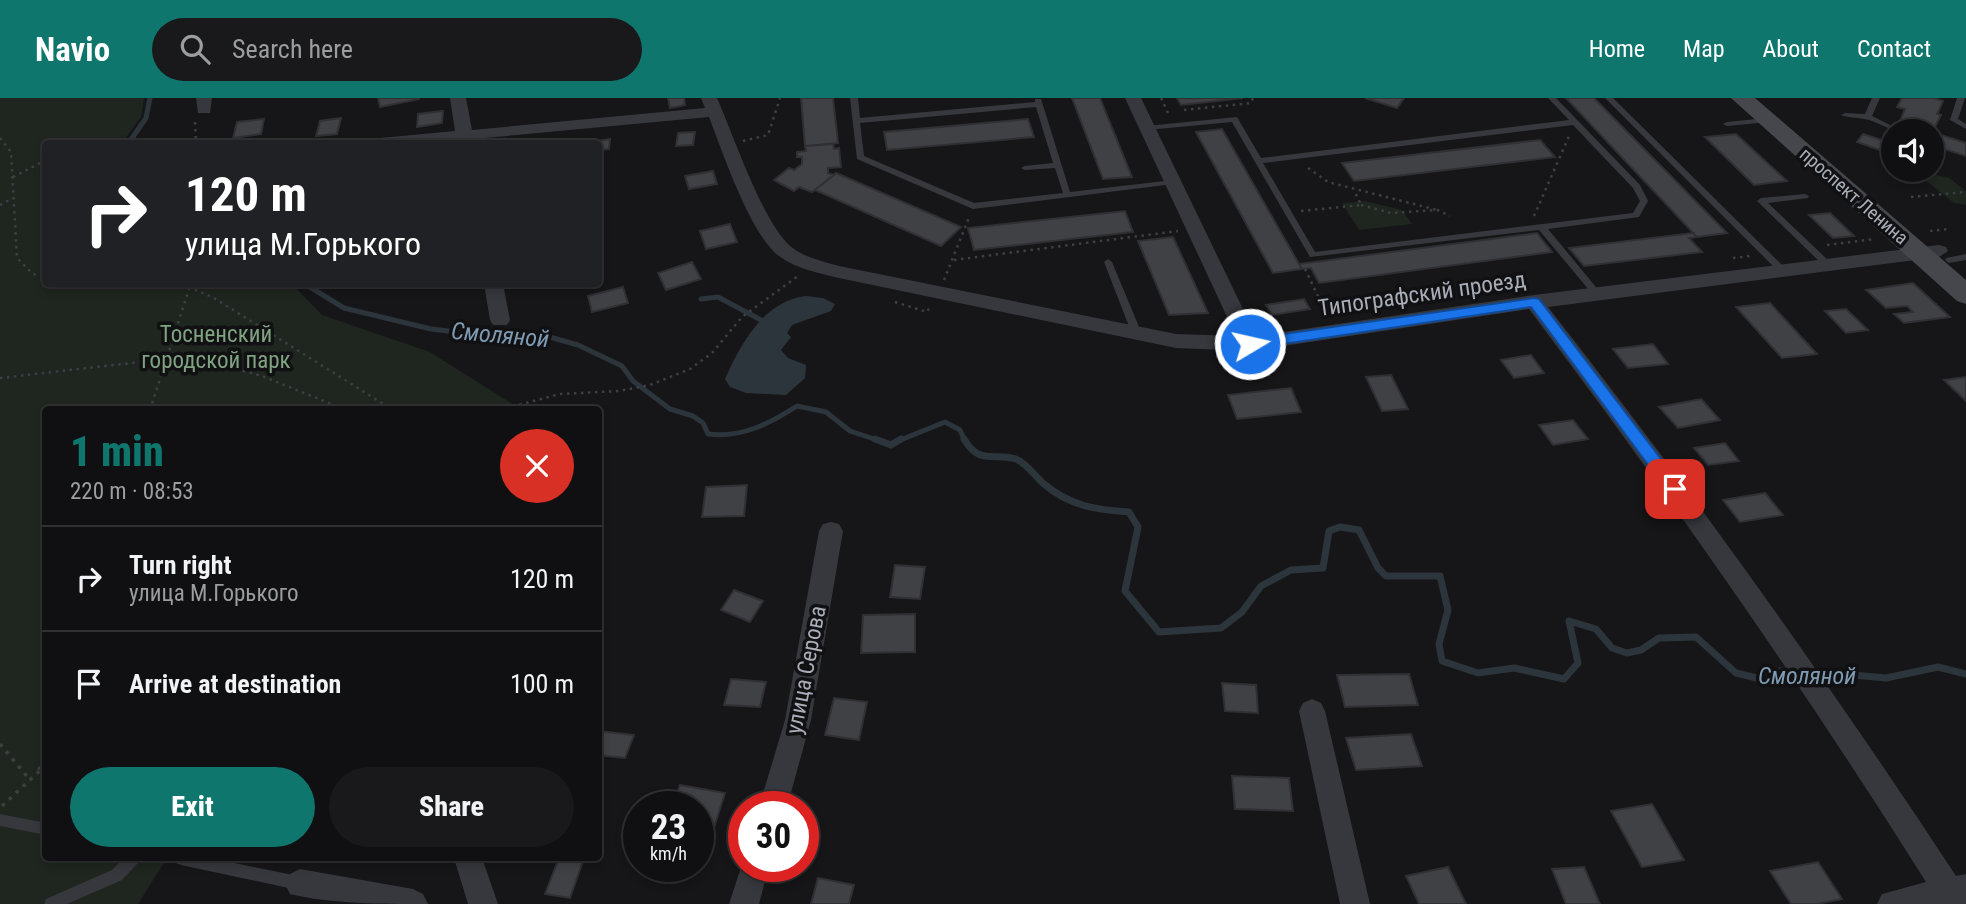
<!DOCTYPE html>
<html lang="en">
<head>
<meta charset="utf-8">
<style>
	body { margin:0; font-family:"Roboto Condensed",sans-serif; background:#19191b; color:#f1f3f6; height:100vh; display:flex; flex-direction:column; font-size:26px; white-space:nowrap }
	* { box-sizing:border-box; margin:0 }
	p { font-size:23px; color:#9c9d9f }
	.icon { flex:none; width:38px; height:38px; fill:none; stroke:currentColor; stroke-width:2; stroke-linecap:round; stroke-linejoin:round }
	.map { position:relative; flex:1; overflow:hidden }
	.side { position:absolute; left:42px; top:308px; width:560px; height:455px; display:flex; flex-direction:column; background:#101012; border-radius:7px; box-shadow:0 4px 10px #0003,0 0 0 2px #303032 }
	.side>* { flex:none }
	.hud { position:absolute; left:42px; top:42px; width:560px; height:147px; border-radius:7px; box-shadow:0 4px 10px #0003,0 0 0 2px #303032; background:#202124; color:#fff; overflow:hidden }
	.fabs { position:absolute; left:1881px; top:21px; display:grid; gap:14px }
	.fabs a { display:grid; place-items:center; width:63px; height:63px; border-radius:50%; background:#101012; box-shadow:0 4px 10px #0003,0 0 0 2px #303032; font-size:35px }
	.speed { position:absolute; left:623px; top:693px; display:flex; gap:14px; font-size:35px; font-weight:700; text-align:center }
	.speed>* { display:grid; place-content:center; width:91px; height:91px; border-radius:50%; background:#101012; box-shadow:0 4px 10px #0003,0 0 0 2px #303032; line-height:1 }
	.speed small { font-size:18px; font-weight:400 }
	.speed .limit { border:10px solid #d22; background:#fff; color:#111 }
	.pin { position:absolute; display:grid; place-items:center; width:60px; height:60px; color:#fff; margin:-30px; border-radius:14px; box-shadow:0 4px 10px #0006 }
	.me { position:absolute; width:77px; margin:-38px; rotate:81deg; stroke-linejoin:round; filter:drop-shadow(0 0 5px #0008) }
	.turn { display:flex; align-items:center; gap:24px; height:147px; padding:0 28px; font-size:32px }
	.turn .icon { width:91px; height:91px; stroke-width:2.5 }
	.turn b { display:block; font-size:49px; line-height:60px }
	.round { display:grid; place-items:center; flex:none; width:74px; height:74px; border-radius:37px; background:#19191b }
	.overview { display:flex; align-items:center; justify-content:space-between; height:119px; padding:0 28px }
	h1 { font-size:42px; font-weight:800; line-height:52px; color:#0f766e }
	.primary-button { display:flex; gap:14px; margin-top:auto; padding:14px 28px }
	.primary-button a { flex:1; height:80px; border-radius:42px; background:#0f766e; color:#fff; font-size:28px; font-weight:800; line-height:80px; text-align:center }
	.primary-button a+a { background:#19191b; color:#f1f3f6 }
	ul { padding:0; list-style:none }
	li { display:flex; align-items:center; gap:21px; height:105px; padding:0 28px; border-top:2px solid #303032 }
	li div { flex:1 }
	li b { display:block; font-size:26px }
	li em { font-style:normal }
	header { display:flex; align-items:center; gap:42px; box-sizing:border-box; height:98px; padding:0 35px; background:#0f766e; color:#fff }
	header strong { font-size:33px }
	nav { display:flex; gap:38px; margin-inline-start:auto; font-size:24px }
	.search { width:490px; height:63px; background:#19191b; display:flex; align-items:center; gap:18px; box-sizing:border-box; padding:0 24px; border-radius:38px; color:#9c9d9f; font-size:26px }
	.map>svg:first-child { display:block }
	.green { fill:#1e261f }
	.water { fill:#2c353c }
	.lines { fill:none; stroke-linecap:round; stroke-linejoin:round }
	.stream-far1 { stroke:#2c353c; stroke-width:5 }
	.stream { stroke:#2c353c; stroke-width:7 }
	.building { fill:#404145; stroke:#303034; stroke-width:2 }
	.path-far1 { stroke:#3d3f44; stroke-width:2.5; stroke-dasharray:2.5 4.5; stroke-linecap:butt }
	.path { stroke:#3d3f44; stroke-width:3.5; stroke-dasharray:3.5 6; stroke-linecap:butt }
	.service { fill:#37383d; fill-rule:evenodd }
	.minor { fill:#37383d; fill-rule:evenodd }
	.secondary { fill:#45474d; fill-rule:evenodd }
	.route { fill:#1a73e8; stroke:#114b97; stroke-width:2 }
	.labels { text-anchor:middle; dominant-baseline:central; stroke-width:7; stroke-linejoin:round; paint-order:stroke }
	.far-street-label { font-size:19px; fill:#a8adb8; stroke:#111113 }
	.street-label { font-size:23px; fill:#a8adb8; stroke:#111113 }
	.park-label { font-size:23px; fill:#7fa381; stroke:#111113 }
	.water-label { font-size:24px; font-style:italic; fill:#7f9bb3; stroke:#111113 }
</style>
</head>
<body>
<header>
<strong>Navio</strong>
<div class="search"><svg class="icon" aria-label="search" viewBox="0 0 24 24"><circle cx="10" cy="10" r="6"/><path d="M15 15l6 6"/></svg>Search here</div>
<nav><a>Home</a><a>Map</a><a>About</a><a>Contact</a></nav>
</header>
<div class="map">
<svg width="1966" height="806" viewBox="0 0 1966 806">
	<rect width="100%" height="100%" fill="#161618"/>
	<path class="green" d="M0 0H144L141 19 122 45 46 46V186H292L322 217 430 254 514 307 511 312H46V760H167L138 806H0Z
		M1933 76 1949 80 1966 93V107L1954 105 1925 82Z
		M1365 103 1402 112 1412 126 1359 132 1342 105Z"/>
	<path class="water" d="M806 198 823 200 835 206 831 213 792 227 787 235 791 239 781 252 788 260 806 267 805 280 786 297 746 295 730 289 725 281C741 245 764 203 806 198Z"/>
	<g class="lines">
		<path class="stream-far1" d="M128 46 146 20 150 0
			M305 186 344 210 431 231 490 238H546L578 247 622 268 633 283 670 311 693 318 703 325 708 336C742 340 769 326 797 308L826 314 850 333 880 343
			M701 201 718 199 761 222
			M898 343 945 324 960 332 965 343"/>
		<path class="stream" d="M875 341 891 347 901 341
			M964 341C980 368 993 354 1016 361 1025 364 1036 379 1044 386 1070 408 1096 412 1129 414L1138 429 1125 493 1159 534 1221 530 1242 514 1261 488 1291 472 1323 470 1329 433 1340 429 1359 432 1378 470 1386 478H1440L1448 512 1439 546 1442 563 1478 575 1514 570 1564 581 1578 565 1569 523 1596 531 1612 550 1627 555 1641 552 1659 540 1696 539 1736 575 1765 582 1778 573H1795
			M1810 573 1886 580 1938 569 1966 576"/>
	</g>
	<path class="building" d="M378 0H419V1L380 9Z
		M668 0H684L685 7 670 10Z
		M801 0H833L838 45 805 48Z
		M1072 0H1100L1132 79 1103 81Z
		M1177 0H1243L1181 7Z
		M1365 0H1404L1397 10Z
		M1566 0H1594L1727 135 1697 139Z
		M1902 0H1934L1943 3 1937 16 1941 17 1933 33 1900 23 1905 11 1897 9Z
		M443 13 442 25 417 29 418 16Z
		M341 20 337 36 316 38 320 23Z
		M264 21 261 36 233 40 237 24Z
		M1028 21 1034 39 887 52 884 34Z
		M1222 31 1299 166 1302 171 1273 175 1196 34Z
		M695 34 693 47 676 48 678 35Z
		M1932 34 1966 45V58L1932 47Z
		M1736 36 1787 83 1754 87 1705 39Z
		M1863 36 1885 43 1880 52 1857 44Z
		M610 41 609 51 598 52V46H580Z
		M1540 42 1555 59 1354 83 1342 65Z
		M833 46 834 51 839 50 841 69 828 70V75L834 77 812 94 799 89 794 93 774 82 789 70 794 72 802 66V59H797V54L806 53 805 48Z
		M713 73 717 86 689 91 685 78Z
		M836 75 961 129 941 148 815 92Z
		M1125 113 1133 134 974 152 968 130Z
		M1830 115 1854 138 1833 140 1809 117Z
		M730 126 737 144 706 151 700 133Z
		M1537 135 1552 154 1319 185 1311 170 1302 171 1299 166Z
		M1693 135 1697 139 1689 140 1702 154 1584 168 1569 150Z
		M1173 139 1208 215 1169 217 1138 143Z
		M692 164 701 181 666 192 658 175Z
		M1913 185 1950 219 1904 225 1894 216 1913 214 1907 208 1886 210 1866 192Z
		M623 189 628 205 592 214 588 198Z
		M1304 201 1310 211 1272 217 1266 207Z
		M1770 205 1817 256 1782 260 1736 209Z
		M1846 211 1868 232 1846 235 1825 213Z
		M1653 246 1668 266 1628 270 1613 251Z
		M1531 257 1544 275 1514 280 1501 262Z
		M1391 277 1408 311 1382 313 1366 279Z
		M1966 279V303L1944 282Z
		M1291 290 1301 314 1237 321 1228 297Z
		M1701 301 1720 322 1678 330 1659 309Z
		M1573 322 1588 341 1553 347 1539 327Z
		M1725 345 1739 363 1708 367 1694 350Z
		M747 387 744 418 702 419 706 389Z
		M1765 395 1783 417 1740 424 1723 402Z
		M895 467 925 469 920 501 890 499Z
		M734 492 763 503 750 524 721 512Z
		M915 516V554L861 555 863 517Z
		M1409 576 1418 607 1345 609 1337 577Z
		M731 581 766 584 760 609 724 607Z
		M1222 585 1256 587 1258 615 1225 613Z
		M834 600 867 604 859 642 825 637Z
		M598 633 634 637 625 660 598 657Z
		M1411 636 1422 668 1356 672 1346 640Z
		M1232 678 1289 680 1293 713 1235 711Z
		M680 687 725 695 711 739 698 737V709H672Z
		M1652 706 1684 762 1642 769 1611 713Z
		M559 760H584L570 800 545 796Z
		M1818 764 1842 801 1817 806H1791L1770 773Z
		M1448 769 1466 806H1419L1406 778Z
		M1584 769 1600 806H1566L1552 771Z
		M818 780 854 787 849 806H811Z"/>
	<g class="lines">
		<path class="path-far1" d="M1161 0 1169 17
			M1184 12 1251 5 1253 0
			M195 24 196 46
			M0 40 11 54 17 160 33 176 46 179
			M743 43 768 37 780 0
			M1308 70 1328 84 1437 112
			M13 79 46 62
			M1911 99 1966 94
			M0 107 13 100
			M1361 107 1391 115 1437 112 1450 118
			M1301 113 1361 107 1354 92
			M1534 118 1570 36
			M1930 133 1949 131
			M1827 147 1875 141
			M1733 160 1750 158
			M954 162 1178 133
			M1305 171 1327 217
			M944 182 970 117
			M182 186 214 200 393 312
			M895 204 927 214 931 207
			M0 280 166 261 221 267 262 278 346 312
			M390 308 422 312
			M150 312 190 188
			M499 312 560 296 619 293 650 287 690 271 712 255 742 219 798 178"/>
		<path class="path" d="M0 646 30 682
			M39 672 46 650
			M2 708 46 667"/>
		<path class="service" d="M850 0H858L860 20 1035 4V1H1041L1070 94 1173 82 1177 84 1173 86 973 111 857 61ZM1036 9 1053 65 1025 68 1021 70 1025 72 1055 70 1063 95 974 105 864 58 860 25Z
			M1548 0H1556L1640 87 1648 103 1639 119 1548 131 1600 194V198H1594L1539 132 1310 159 1232 24 1147 32 1143 30 1147 28 1237 19 1261 60 1569 22ZM1573 27 1633 90 1640 103 1633 115 1315 154 1263 65Z
			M1605 0H1613L1784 169V173H1778Z
			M1872 0H1880L1872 18 1902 33C1888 33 1878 23 1864 21 1856 19 1848 20 1841 17L1845 15 1865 16Z
			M1957 0H1965L1958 21 1966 26V31L1950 22Z
			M1766 20 1770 22 1769 24 1727 28 1723 26 1727 24Z
			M1805 96 1809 98 1808 100 1768 105 1830 164V168H1824L1757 103 1761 100Z
			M1966 156V162L1949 165 1945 162 1946 160Z
			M1108 161 1112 164 1142 236 1140 238H1134L1132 236 1104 164Z
			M0 716 46 725V737L0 728Z
			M124 760H140L138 765 122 782 67 806H44L46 801 112 772Z
			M174 760H210L298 778 303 780 305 785 303 790 298 792 181 767 176 765Z"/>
		<path class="minor" d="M196 0H212L210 15H198Z
			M450 0H466L472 32 705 10 701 0H717C733 36 762 122 789 147 802 159 822 163 839 168L1176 236 1236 238 1125 0H1141L1256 238 1534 197 1939 147 1946 149 1948 153 1939 159 1548 209C1692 393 1828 583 1956 778L1966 776V806H1877L1882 796 1926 784C1802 587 1669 397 1529 211L1250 253 1176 250 839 180C819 175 796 171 779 158 750 136 723 55 709 19L474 41V46H458L457 43 362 46 370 41 455 33Z
			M484 186H503L510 222 507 227H493L490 222Z
			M831 424 839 426 843 433 811 622 787 709H759L785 622 819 433 823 426Z
			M1312 601 1321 605 1325 613 1370 806H1340L1299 613 1303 605Z
			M454 760H482L498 806H468Z
			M744 760V768H769L759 806H729Z
			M300 771 413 791 423 796 428 806C383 806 331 806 290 796L285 786 290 776Z"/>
		<path class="secondary" d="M1731 0H1755L1966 182V206L1957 203Z"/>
	</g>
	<path class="route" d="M1534 200 1539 201 1680 386 1683 391 1680 395H1669L1531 209 1250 251 1243 246 1250 241Z"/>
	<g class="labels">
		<g class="far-street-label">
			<text transform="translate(1854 98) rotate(41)">проспект Ленина</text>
		</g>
		<g class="street-label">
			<text transform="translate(1422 196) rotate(-8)">Типографский проезд</text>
			<text transform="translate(806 572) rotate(-79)">улица Серова</text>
		</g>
		<g class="park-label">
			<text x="216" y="236">Тосненский<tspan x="216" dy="26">городской парк</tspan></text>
		</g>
		<g class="water-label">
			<text transform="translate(500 237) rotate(5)">Смоляной</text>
			<text x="1807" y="578">Смоляной</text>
		</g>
	</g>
</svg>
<div class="fabs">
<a><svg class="icon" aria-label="sound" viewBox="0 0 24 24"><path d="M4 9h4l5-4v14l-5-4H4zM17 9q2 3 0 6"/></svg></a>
</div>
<div class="speed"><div>23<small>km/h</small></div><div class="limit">30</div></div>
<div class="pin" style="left:1675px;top:391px;background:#d93025"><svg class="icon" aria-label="arrive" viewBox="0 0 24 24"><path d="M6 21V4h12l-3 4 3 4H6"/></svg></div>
<svg class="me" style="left:1250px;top:246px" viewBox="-20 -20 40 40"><circle r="17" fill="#1a73e8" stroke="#fff" stroke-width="3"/><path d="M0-11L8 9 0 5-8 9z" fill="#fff"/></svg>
<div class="hud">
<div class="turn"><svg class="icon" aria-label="right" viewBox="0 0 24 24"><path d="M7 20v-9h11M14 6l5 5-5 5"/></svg><div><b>120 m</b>улица М.Горького</div></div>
</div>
<section class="side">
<div class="overview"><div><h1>1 min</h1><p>220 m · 08:53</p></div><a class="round" style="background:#d93025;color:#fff"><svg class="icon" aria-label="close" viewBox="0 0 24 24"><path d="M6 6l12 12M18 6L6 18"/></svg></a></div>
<ul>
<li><svg class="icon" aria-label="right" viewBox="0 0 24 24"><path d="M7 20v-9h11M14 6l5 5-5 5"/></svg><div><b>Turn right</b><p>улица М.Горького</p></div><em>120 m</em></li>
<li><svg class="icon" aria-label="arrive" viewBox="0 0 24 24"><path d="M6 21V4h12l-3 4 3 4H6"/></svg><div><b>Arrive at destination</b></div><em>100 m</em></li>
</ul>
<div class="primary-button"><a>Exit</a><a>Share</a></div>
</section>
</div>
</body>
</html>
